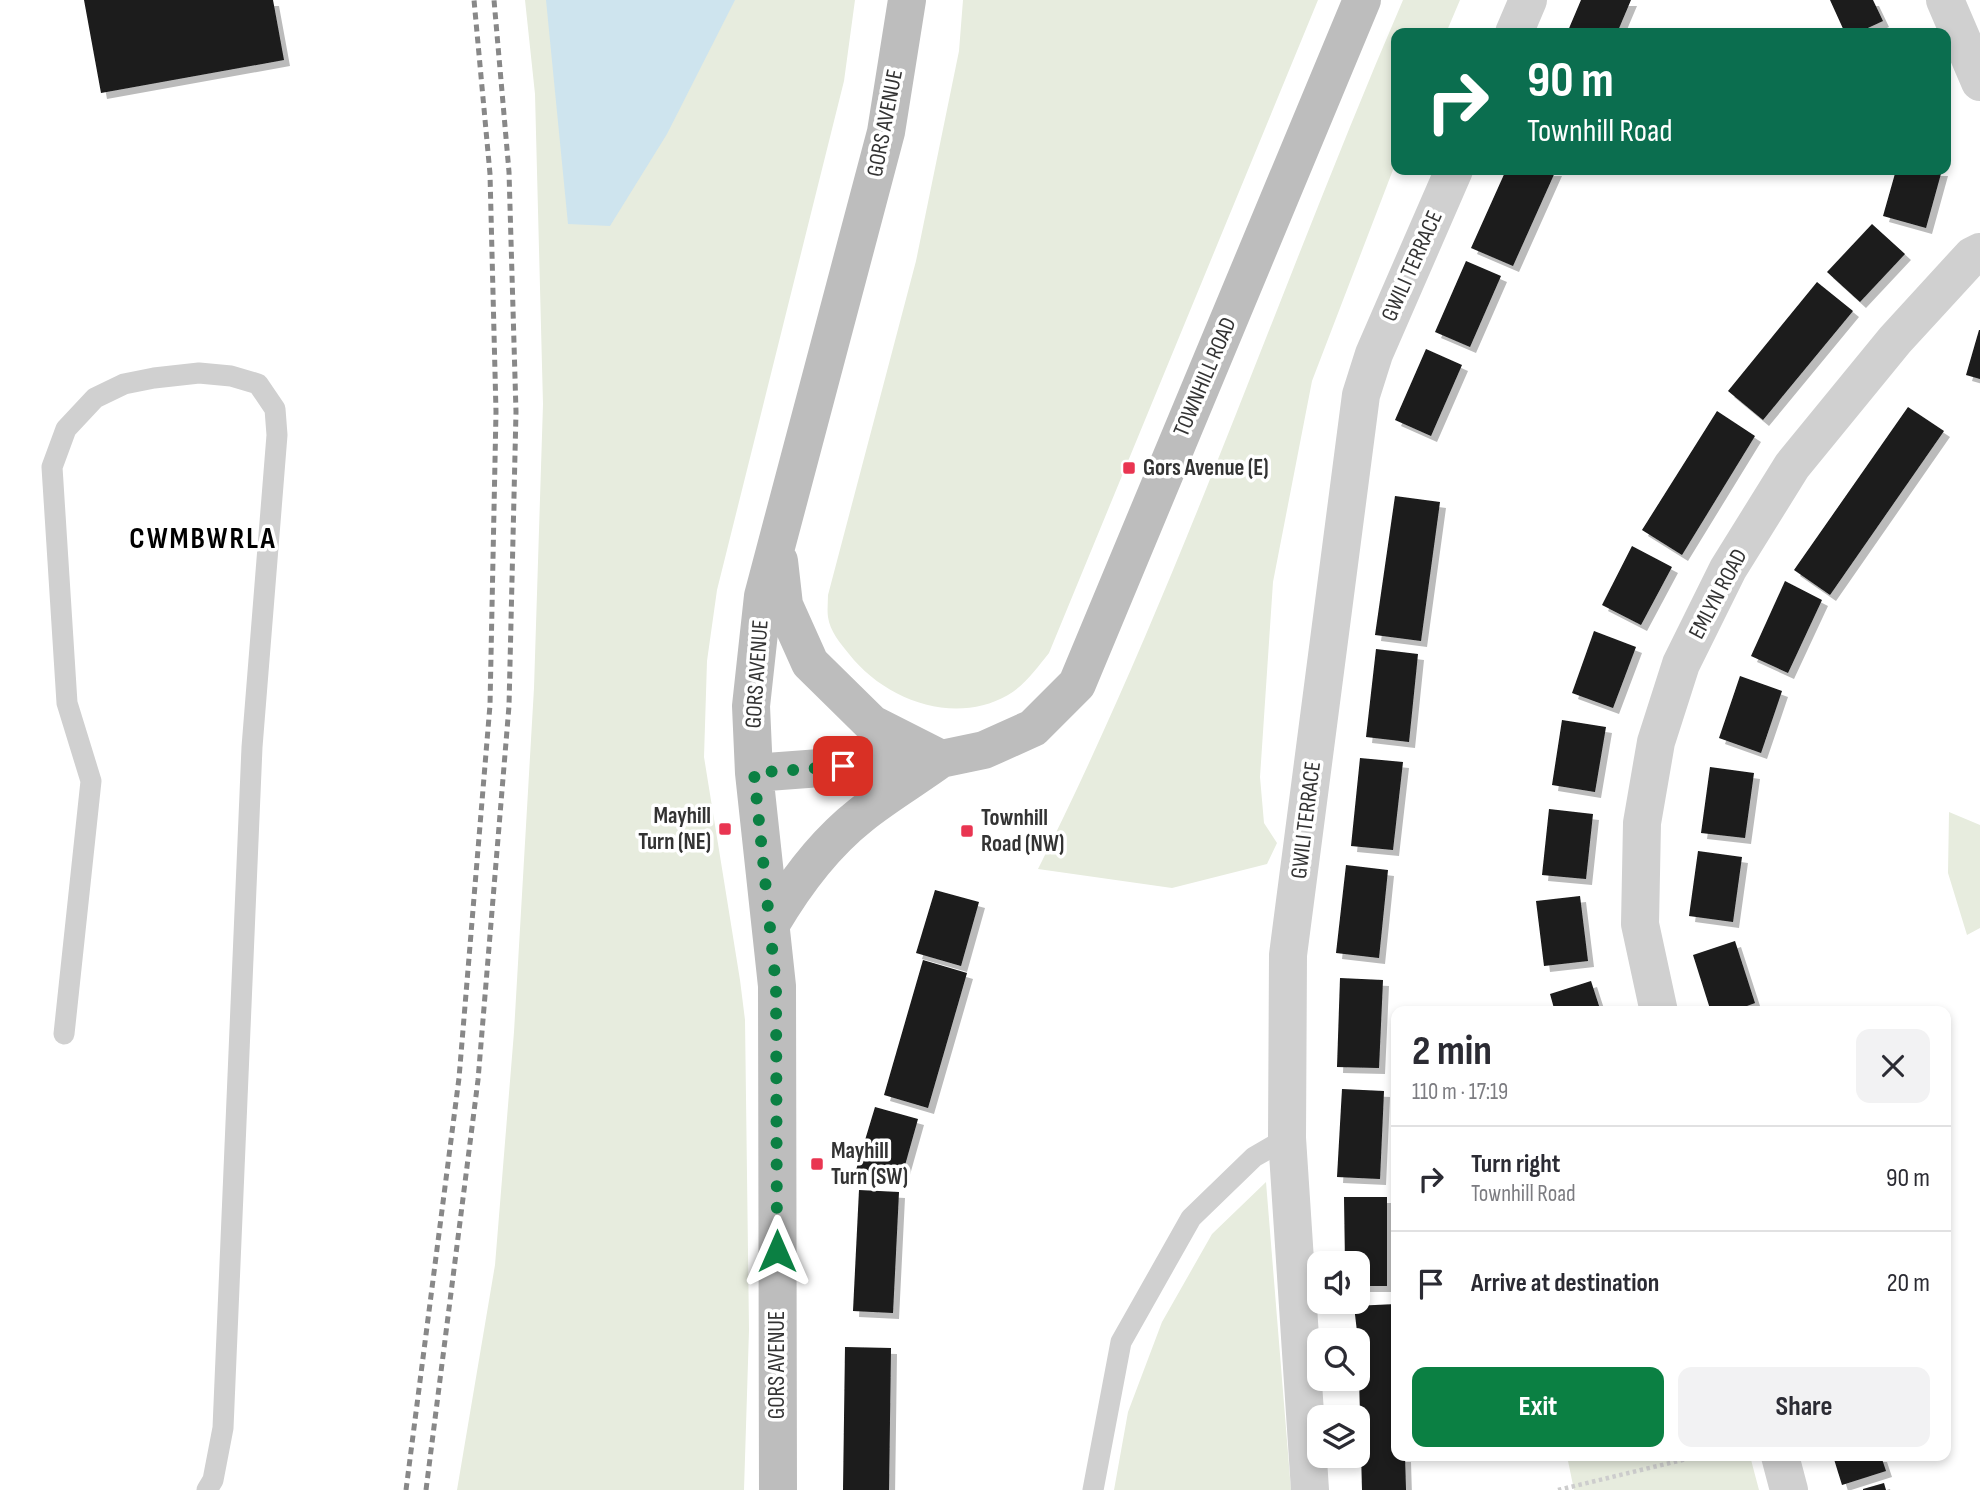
<!DOCTYPE html>
<html lang="en">
<head>
<meta charset="utf-8">
<style>
	body { margin:0; font-family:"Sofia Sans Condensed",sans-serif; background:#f2f2f3; color:#2b2b33; height:100vh; display:flex; flex-direction:column; font-size:26px; white-space:nowrap }
	* { box-sizing:border-box; margin:0 }
	p { font-size:23px; color:#7c7c81 }
	.icon { flex:none; width:38px; height:38px; fill:none; stroke:currentColor; stroke-width:2; stroke-linecap:round; stroke-linejoin:round }
	.map { position:relative; flex:1; overflow:hidden }
	.details { position:absolute; left:1391px; top:1006px; width:560px; height:455px; display:flex; flex-direction:column; background:#fff; border-radius:14px; box-shadow:0 4px 10px #0003 }
	.details>* { flex:none }
	.guide { position:absolute; left:1391px; top:28px; width:560px; height:147px; border-radius:14px; box-shadow:0 4px 10px #0003; background:#0b6e4f; color:#fff; overflow:hidden }
	.fabs { position:absolute; left:1307px; top:1251px; display:grid; gap:14px }
	.fabs a { display:grid; place-items:center; width:63px; height:63px; border-radius:14px; background:#fff; box-shadow:0 4px 10px #0003; font-size:35px }
	.pin { position:absolute; display:grid; place-items:center; width:60px; height:60px; color:#fff; margin:-30px; border-radius:14px; box-shadow:0 4px 10px #0006 }
	.me { position:absolute; width:77px; margin:-38px; rotate:0deg; stroke-linejoin:round; filter:drop-shadow(0 0 5px #0008) }
	.turn { display:flex; align-items:center; gap:24px; height:147px; padding:0 21px; font-size:32px }
	.turn .icon { width:91px; height:91px; stroke-width:2.5 }
	.turn b { display:block; font-size:49px; line-height:60px }
	.round { display:grid; place-items:center; flex:none; width:74px; height:74px; border-radius:14px; background:#f2f2f3 }
	.headline { display:flex; align-items:center; justify-content:space-between; height:119px; padding:0 21px }
	h1 { font-size:42px; font-weight:700; line-height:52px }
	.action { display:flex; gap:14px; margin-top:auto; padding:14px 21px }
	.action a { flex:1; height:80px; border-radius:14px; background:#0b8043; color:#fff; font-size:28px; font-weight:700; line-height:80px; text-align:center }
	.action a+a { background:#f2f2f3; color:#2b2b33 }
	ul { padding:0; list-style:none }
	li { display:flex; align-items:center; gap:21px; height:105px; padding:0 21px; border-top:2px solid #e1e1e2 }
	li div { flex:1 }
	li b { display:block; font-size:26px }
	li em { font-style:normal }
	.map>svg:first-child { display:block }
	.green { fill:#e7ecde }
	.water { fill:#cee4ee }
	.building { fill:#1a1a1a; filter:url(#shadow) }
	.lines { fill:none; stroke-linecap:round; stroke-linejoin:round }
	.path { stroke:#cdcdcd; stroke-width:4.5; stroke-dasharray:3.5 3.5; stroke-linecap:butt }
	.lane { stroke:#d0d0d0; stroke-width:21 }
	.street { stroke:#d0d0d0; stroke-width:38 }
	.secondary { stroke:#bdbdbd; stroke-width:38 }
	.rail { stroke:#888; stroke-width:5; stroke-dasharray:7 5; stroke-linecap:butt }
	.route { stroke:#0b8043; stroke-width:12; stroke-dasharray:0 21.6 }
	.poi-dot { fill:#e93551; stroke:#fff; stroke-width:2.5 }
	.labels { text-anchor:middle; dominant-baseline:central; stroke-width:7; stroke-linejoin:round; paint-order:stroke }
	.street-label { font-size:23px; fill:#333; stroke:#fff }
	.poi-label { font-size:23px; font-weight:bold; fill:#333; stroke:#fff; text-anchor:start }
	.district-label { font-size:30px; font-weight:bold; letter-spacing:2px; fill:#000; stroke:#fff }
</style>
</head>
<body>
<div class="map">
<svg width="1980" height="1490" viewBox="0 0 1980 1490">
	<defs>
		<filter id="shadow"><feDropShadow dx="6" dy="6" stdDeviation="0" flood-color="#0004"/></filter>
	</defs>
	<rect width="100%" height="100%" fill="#fff"/>
	<path class="green" d="M525 0H855L844 81 717 590 707 661 704 757 740 980 745 1020 749 1330 744 1490H457L495 1265 514 1032 534 688 543 404 535 94Z
		M963 0H1318L1049 653C1037 668 1024 686 1008 695 954 726 885 700 849 654 840 643 830 631 828 617 827 610 828 602 828 595L916 261 959 51Z
		M1403 0H1460L1446 33H1396V162L1312 381 1273 582 1260 777 1264 823 1277 843 1267 864 1172 888 1038 869C1179 588 1279 288 1403 0Z
		M1949 812 1980 825V928L1967 935 1948 873Z
		M1266 1182 1291 1490H1114L1128 1412 1162 1322 1212 1234Z
		M1567 1456H1750L1759 1490H1574Z"/>
	<path class="water" d="M546 0H735L667 134 610 226 568 224Z"/>
	<path class="building" d="M84 0H273L284 60 101 93Z
		M1581 0H1631L1617 33H1567Z
		M1830 0H1873L1883 21 1857 33H1845Z
		M1506 170H1556L1513 266 1471 248Z
		M1896 170H1942L1926 228 1883 216Z
		M1872 224 1905 254 1860 302 1827 272Z
		M1466 261 1501 276 1470 347 1435 332Z
		M1817 282 1853 311 1763 420 1728 391Z
		M1979 330H1980V379L1966 375Z
		M1426 349 1462 365 1431 436 1395 420Z
		M1908 407 1944 431 1830 595 1794 570Z
		M1717 411 1755 436 1682 555 1642 530Z
		M1395 496 1440 502 1421 641 1375 635Z
		M1632 546 1672 567 1641 625 1602 605Z
		M1785 581 1822 600 1788 673 1751 656Z
		M1594 631 1636 647 1613 708 1572 693Z
		M1376 649 1418 654 1409 742 1366 737Z
		M1740 676 1782 691 1761 753 1719 738Z
		M1562 720 1606 727 1595 792 1552 785Z
		M1360 758 1403 762 1393 850 1351 846Z
		M1710 767 1754 773 1745 838 1701 833Z
		M1549 809 1593 814 1586 879 1542 875Z
		M1698 851 1742 857 1733 922 1689 916Z
		M1346 865 1388 870 1379 958 1336 953Z
		M935 890 979 902 961 966 916 953Z
		M1580 896 1588 961 1544 966 1536 901Z
		M1735 941 1755 1003 1731 1012H1711L1693 955Z
		M923 960 967 973 928 1108 884 1095Z
		M1340 978 1383 980 1379 1068 1337 1067Z
		M1591 981 1601 1012H1555L1550 994Z
		M1342 1089 1384 1091 1380 1179 1337 1177Z
		M875 1107 918 1119 900 1183 856 1170Z
		M859 1190 899 1192 893 1313 853 1311Z
		M1344 1197H1387V1286H1358V1264H1345Z
		M1396 1304V1456H1405L1406 1490H1362L1358 1340 1354 1306Z
		M845 1347 891 1348 889 1490H843Z
		M1833 1456H1881L1886 1471 1842 1485Z
		M1884 1483 1886 1490H1863V1489Z"/>
	<g class="lines">
		<path class="path" d="M1558 1490 1699 1456"/>
		<path class="lane" d="M64 1034 91 781 67 703 52 467 66 429 95 398 124 384 154 378 199 373 231 376 258 384 275 409 277 435 252 747 223 1428 213 1480 207 1490
			M1093 1490 1121 1342 1191 1218 1254 1157 1287 1138"/>
		<path class="street" d="M1945 0 1980 82
			M1514 33 1528 0
			M1659 1012 1640 924 1642 823 1656 742 1681 664 1728 569 1792 466 1895 340 1972 256 1980 252
			M1780 1456 1789 1490
			M1310 1490 1287 1138 1288 955 1361 395 1374 354 1454 170"/>
		<path class="secondary" d="M754 773 941 759 984 750 1033 728 1077 684 1362 0
			M771 924C795 883 823 845 861 815 886 795 915 778 941 759L872 724 810 663 784 605 779 561
			M778 1490 777 986 754 773 751 706 763 596 886 132 907 0"/>
		<path class="rail" d="M406 1490 459 1078 490 705 496 412 490 174 474 0
			M426 1490 478 1080 509 706 516 412 509 172 494 0"/>
	</g>
	<g class="lines">
		<path class="route" d="M777 1251 776 986 754 773 843 766"/>
	</g>
	<g class="poi-dot">
		<rect x="1122" y="461" width="14" height="14" rx="3.5"/>
		<rect x="718" y="822" width="14" height="14" rx="3.5"/>
		<rect x="960" y="824" width="14" height="14" rx="3.5"/>
		<rect x="810" y="1157" width="14" height="14" rx="3.5"/>
	</g>
	<g class="labels">
		<g class="street-label">
			<text transform="translate(885 123) rotate(-79)">GORS AVENUE</text>
			<text transform="translate(1412 266) rotate(-66)">GWILI TERRACE</text>
			<text transform="translate(1205 377) rotate(-67)">TOWNHILL ROAD</text>
			<text transform="translate(1718 594) rotate(-62)">EMLYN ROAD</text>
			<text transform="translate(757 674) rotate(-86)">GORS AVENUE</text>
			<text transform="translate(1306 820) rotate(-83)">GWILI TERRACE</text>
			<text transform="translate(777 1365) rotate(-90)">GORS AVENUE</text>
		</g>
		<g class="poi-label">
			<text x="1143" y="468">Gors Avenue (E)</text>
			<text x="711" y="816" text-anchor="end">Mayhill<tspan x="711" dy="26">Turn (NE)</tspan></text>
			<text x="981" y="818">Townhill<tspan x="981" dy="26">Road (NW)</tspan></text>
			<text x="831" y="1151">Mayhill<tspan x="831" dy="26">Turn (SW)</tspan></text>
		</g>
		<g class="district-label">
			<text x="203" y="539">CWMBWRLA</text>
		</g>
	</g>
</svg>
<div class="fabs">
<a><svg class="icon" aria-label="sound" viewBox="0 0 24 24"><path d="M4 9h4l5-4v14l-5-4H4zM17 9q2 3 0 6"/></svg></a>
<a><svg class="icon" aria-label="search" viewBox="0 0 24 24"><circle cx="10" cy="10" r="6"/><path d="M15 15l6 6"/></svg></a>
<a><svg class="icon" aria-label="layers" viewBox="0 0 24 24"><path d="M12 4l9 5-9 5-9-5zM3 14l9 5 9-5"/></svg></a>
</div>
<div class="pin" style="left:843px;top:766px;background:#d93025"><svg class="icon" aria-label="arrive" viewBox="0 0 24 24"><path d="M6 21V4h12l-3 4 3 4H6"/></svg></div>
<svg class="me" style="left:777px;top:1251px" viewBox="-20 -20 40 40"><path d="M0-17L14 15 0 8-14 15z" fill="#0b8043" stroke="#fff" stroke-width="4"/></svg>
<div class="guide">
<div class="turn"><svg class="icon" aria-label="right" viewBox="0 0 24 24"><path d="M7 20v-9h11M14 6l5 5-5 5"/></svg><div><b>90 m</b>Townhill Road</div></div>
</div>
<section class="details">
<div class="headline"><div><h1>2 min</h1><p>110 m · 17:19</p></div><a class="round"><svg class="icon" aria-label="close" viewBox="0 0 24 24"><path d="M6 6l12 12M18 6L6 18"/></svg></a></div>
<ul>
<li><svg class="icon" aria-label="right" viewBox="0 0 24 24"><path d="M7 20v-9h11M14 6l5 5-5 5"/></svg><div><b>Turn right</b><p>Townhill Road</p></div><em>90 m</em></li>
<li><svg class="icon" aria-label="arrive" viewBox="0 0 24 24"><path d="M6 21V4h12l-3 4 3 4H6"/></svg><div><b>Arrive at destination</b></div><em>20 m</em></li>
</ul>
<div class="action"><a>Exit</a><a>Share</a></div>
</section>
</div>
</body>
</html>
